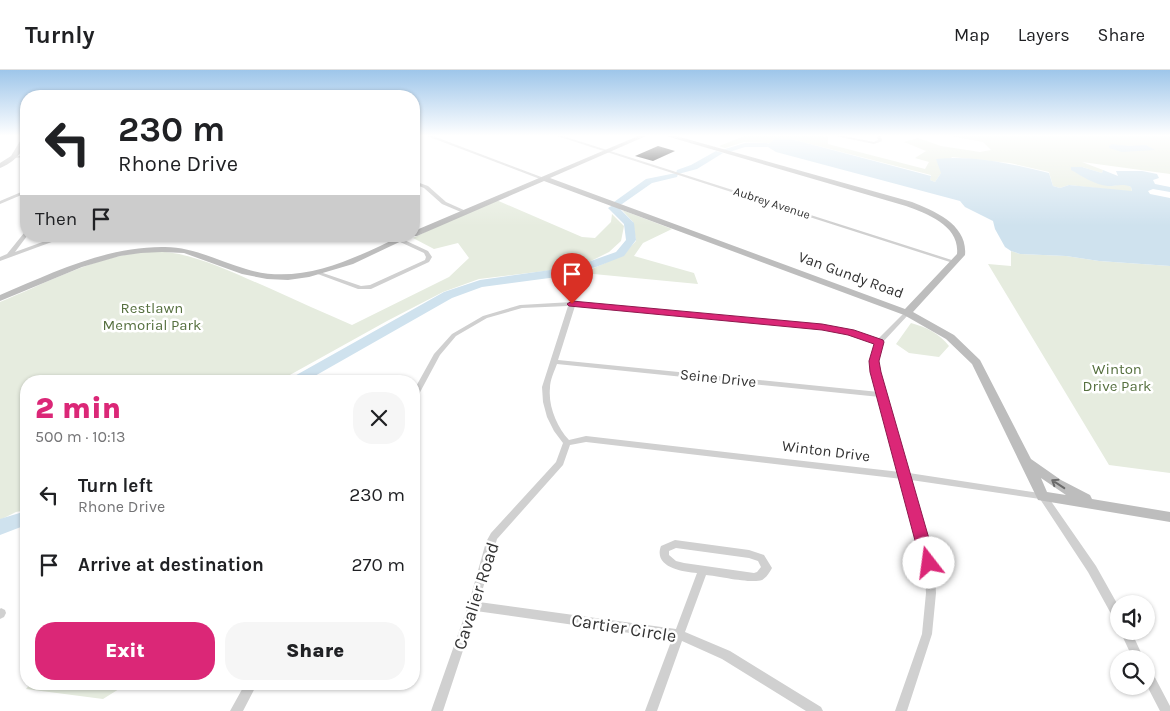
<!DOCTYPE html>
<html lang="en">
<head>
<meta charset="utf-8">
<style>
	body { margin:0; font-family:Karla,sans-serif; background:#f6f6f6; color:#202124; height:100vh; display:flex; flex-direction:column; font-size:19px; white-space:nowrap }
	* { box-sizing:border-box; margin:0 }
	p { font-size:16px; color:#757577 }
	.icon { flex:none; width:28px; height:28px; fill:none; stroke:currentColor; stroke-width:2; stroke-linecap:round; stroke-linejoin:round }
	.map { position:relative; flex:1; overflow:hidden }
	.details { position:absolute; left:20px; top:305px; width:400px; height:315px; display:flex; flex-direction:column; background:#fff; border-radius:20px; box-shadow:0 1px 4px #0004 }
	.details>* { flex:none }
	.hud { position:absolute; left:20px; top:20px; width:400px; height:152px; border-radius:20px; box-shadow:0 1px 4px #0004; background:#fff; color:#202124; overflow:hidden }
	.tools { position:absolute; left:1110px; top:525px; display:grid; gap:10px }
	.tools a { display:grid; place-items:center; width:45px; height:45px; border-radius:50%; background:#fff; box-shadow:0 1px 4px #0004; font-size:25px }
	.pin { position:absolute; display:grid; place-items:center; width:42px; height:42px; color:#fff; margin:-51px -21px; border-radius:50% 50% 50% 0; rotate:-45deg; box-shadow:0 0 5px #0007 }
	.pin .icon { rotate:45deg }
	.me { position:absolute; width:55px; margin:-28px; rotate:345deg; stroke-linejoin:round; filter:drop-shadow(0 0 4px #0008) }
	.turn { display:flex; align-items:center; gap:18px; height:105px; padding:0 15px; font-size:22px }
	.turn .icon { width:65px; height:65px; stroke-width:2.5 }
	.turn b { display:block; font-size:35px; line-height:42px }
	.then { display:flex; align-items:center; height:48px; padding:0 15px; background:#0003; gap:10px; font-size:19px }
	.round { display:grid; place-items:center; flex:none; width:52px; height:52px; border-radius:20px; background:#f6f6f6 }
	.overview { display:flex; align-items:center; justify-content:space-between; height:85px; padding:0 15px }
	h1 { font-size:30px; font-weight:800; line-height:38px; color:#db2777 }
	.action { display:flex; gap:10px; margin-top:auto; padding:10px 15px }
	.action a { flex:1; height:58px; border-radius:20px; background:#db2777; color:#fff; font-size:20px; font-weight:800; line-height:58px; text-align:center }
	.action a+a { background:#f6f6f6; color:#202124 }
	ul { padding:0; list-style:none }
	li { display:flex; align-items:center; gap:15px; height:70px; padding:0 15px }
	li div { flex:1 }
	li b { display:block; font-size:19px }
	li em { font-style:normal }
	header { display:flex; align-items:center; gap:30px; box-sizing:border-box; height:70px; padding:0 25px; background:#fff; border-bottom:1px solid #e0e0e0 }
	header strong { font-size:24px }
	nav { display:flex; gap:28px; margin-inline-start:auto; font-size:18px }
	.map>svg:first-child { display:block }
	.green { fill:#e6ecdf }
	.water { fill:#cfe2ee }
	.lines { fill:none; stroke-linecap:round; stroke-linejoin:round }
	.river { fill:#cfe2ee; fill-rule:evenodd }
	.building { fill:#1a1a1a }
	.street { fill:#d0d0d0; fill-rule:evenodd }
	.secondary { fill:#bdbdbd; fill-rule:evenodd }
	.oneway { stroke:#6a6a6a }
	.route { fill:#db2777; stroke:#8e194d }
	.labels { text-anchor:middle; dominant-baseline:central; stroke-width:5; stroke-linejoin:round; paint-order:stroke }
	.far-street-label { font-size:12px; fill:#333; stroke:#fff }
	.street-label { font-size:15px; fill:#333; stroke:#fff }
	.park-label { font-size:15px; fill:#56703f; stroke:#fff }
	.near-street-label { font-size:18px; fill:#333; stroke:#fff }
</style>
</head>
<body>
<header>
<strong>Turnly</strong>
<nav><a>Map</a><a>Layers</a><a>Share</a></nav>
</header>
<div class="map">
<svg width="1170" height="641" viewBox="0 0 1170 641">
	<rect width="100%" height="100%" fill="#fff"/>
	<path class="green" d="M745 66H822L828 67V74L925 99 929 92 915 88 926 81 904 72 918 68 941 76 980 82 991 80 983 72 950 66H1170V104L1082 92 1103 100 1102 103 1082 97 1109 116 1125 114 1131 117 1132 122 1069 115 1060 118 1053 116 1049 102 1010 93 952 87 935 112 930 110 931 105 791 69 776 68 770 73 744 72 725 78 719 76Z
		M494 129 582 167 595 168 611 152 612 144 624 156 621 171 609 182 587 193 553 200 479 209 443 222 387 251 279 311H26V440L16 442 0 450V232C47 213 95 186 147 182 186 178 233 203 269 218 297 231 325 243 352 255L449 207 469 188 458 173 434 179 413 168Z
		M622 140 672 159 643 173 634 186 694 203 698 214 583 203 623 185 636 171 633 152Z
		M1011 181 1020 184 1066 186 1099 191 1170 196V403L1109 395 988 194 1011 196Z
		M911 253C926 257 940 264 949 276L939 287 909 283 896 274Z
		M30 614H127L103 629 26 619Z"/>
	<path class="water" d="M776 68 791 69 931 106 930 110 935 112 941 103 936 89C974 85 1012 94 1049 103L1053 116 1060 118 1069 115 1132 121 1131 117C1123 113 1117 116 1108 116 1095 115 1082 106 1071 100V97H1082L1102 103 1103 100 1118 106 1116 101H1142L1157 104 1159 108 1153 110 1155 114 1170 117V122L1153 119 1148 121 1150 124 1170 128V196L1099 191 1066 186 1020 184 1011 181 1005 177 995 159 993 151 965 137 960 131 776 82 768 77 767 75Z
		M1112 74 1129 76 1146 75 1155 80 1122 82 1109 78V76Z"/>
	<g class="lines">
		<path class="river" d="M745 73H767L771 75 767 77H745L726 83 722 80Z
			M716 81 723 83 697 99 678 104 677 107 652 113 622 134H616L614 132 646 109 676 103 677 100 691 95Z
			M613 135 617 136 634 153 636 170 624 186 596 197 557 207 482 217 452 228 306 311H289L291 308 444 222 480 210 557 199 588 192 616 182 626 170 624 154 608 138Z
			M26 441V455L0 465V449Z"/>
	</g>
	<path class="building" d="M658 76 675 81 653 91 635 86Z"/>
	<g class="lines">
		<path class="street" d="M427 66H433L544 108 540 109Z
			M557 66H563L958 192 955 194 953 193Z
			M835 66H844L874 72 878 70 877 66H881L882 71 874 74Z
			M26 85V87L14 88 12 87Z
			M414 111 428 116 446 132 466 141 461 142 442 134 424 118 414 114Z
			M26 120V123L0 134V131Z
			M26 162 27 166 15 182 59 166H68L0 191V187L7 184 24 163Z
			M378 166H386L397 172 392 173Z
			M400 168 428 181 432 187 429 192 371 219H358L315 203 316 202H320L361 216 370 215 425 190 426 187 424 183 398 171 397 170Z
			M572 232 822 255 853 262 878 269 905 242H909L910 243 909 244 882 273 878 291 909 403 1046 424 1096 496 1119 537V553L1115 551 1088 502 1040 429 911 410 934 493 936 523 932 564 907 641H895L922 564 926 523 924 493 902 409 586 372 570 375 563 395 497 469 479 532 676 559 697 503C682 502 653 497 661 476L675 470 749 480 764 485 772 498C770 502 766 508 762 510 752 514 718 506 706 505L685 562 730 581 821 637 823 641H806L722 589 682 571 657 641H645L672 569 476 541 443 641H431L468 536 486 472 491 463 556 392 563 373 554 361 547 347 543 332 542 317 568 236 522 238 487 248 456 266 440 285 418 326 414 328V320L434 284 452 264 483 246 520 235ZM575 236 822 259 849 265 875 273 870 291 879 322 558 290ZM557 294 880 327 900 402 586 366 569 370C557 357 548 336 550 318 550 310 554 302 557 294ZM676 478 749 488 758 491 761 497 757 502 754 503 684 493 676 491 669 485V481Z
			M1 538 5 540 6 543 4 547 0 549V539Z
			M1120 561H1131L1144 589H1133Z
			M1146 597 1150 598 1170 636V641H1160L1146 614Z
			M245 614H257L243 641H230Z"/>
		<path class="secondary" d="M23 66H26C26 81 13 93 0 98V93L11 86Z
			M638 66H646L550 108 905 239 957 184C960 156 928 144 906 136L666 66H676L912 132C935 141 968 155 965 185L913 242 954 265 980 290 1031 389 1061 410 1090 425 1092 429 1170 442V452L1038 430 972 294 946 269 904 245 544 111 417 166H413L414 161ZM1041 408 1066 425 1047 422Z
			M401 166H412L353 194 309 207 288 210 267 209 242 204 184 183 162 182 141 183 120 186 82 197 0 231V225C52 203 105 177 162 177 192 176 218 191 246 199 300 216 353 189 401 166Z"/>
	</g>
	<defs><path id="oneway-shaft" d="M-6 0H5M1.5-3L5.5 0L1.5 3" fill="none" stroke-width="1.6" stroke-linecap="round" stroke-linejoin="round" transform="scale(1.25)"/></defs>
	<use class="oneway" href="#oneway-shaft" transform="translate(1058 414) rotate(-147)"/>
	<linearGradient id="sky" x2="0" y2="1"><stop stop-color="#9ec6ea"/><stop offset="0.42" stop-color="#fff"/><stop offset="1" stop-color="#fff" stop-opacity="0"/></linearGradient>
	<rect width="1170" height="156" fill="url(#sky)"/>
	<path class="route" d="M572 231 822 254 854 260 883 270 884 272 879 291 881 302 936 493 934 498 929 499 923 498 921 493 870 302 869 291 874 274 848 265 822 260 569 236 567 234Z"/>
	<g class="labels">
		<g class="far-street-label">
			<text transform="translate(772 133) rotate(18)">Aubrey Avenue</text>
		</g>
		<g class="street-label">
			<text transform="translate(851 205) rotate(20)">Van Gundy Road</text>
			<text transform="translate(718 308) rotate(6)">Seine Drive</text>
			<text transform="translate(826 381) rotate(7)">Winton Drive</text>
		</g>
		<g class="park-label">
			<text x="152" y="238">Restlawn<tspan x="152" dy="17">Memorial Park</tspan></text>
			<text x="1117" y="299">Winton<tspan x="1117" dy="17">Drive Park</tspan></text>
		</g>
		<g class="near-street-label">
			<text transform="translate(476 526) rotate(-72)">Cavalier Road</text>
			<text transform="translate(624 558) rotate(9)">Cartier Circle</text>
		</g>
	</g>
</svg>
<div class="tools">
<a><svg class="icon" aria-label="sound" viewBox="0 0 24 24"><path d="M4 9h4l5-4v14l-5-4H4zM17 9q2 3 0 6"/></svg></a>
<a><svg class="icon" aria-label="search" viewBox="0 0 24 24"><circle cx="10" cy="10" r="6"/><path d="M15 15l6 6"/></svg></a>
</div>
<div class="pin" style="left:572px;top:234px;background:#d93025"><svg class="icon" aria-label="arrive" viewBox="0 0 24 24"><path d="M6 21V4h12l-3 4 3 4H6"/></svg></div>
<svg class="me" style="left:929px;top:493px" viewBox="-20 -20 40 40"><circle r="19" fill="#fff"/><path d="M0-13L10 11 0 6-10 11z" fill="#db2777"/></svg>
<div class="hud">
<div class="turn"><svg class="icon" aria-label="left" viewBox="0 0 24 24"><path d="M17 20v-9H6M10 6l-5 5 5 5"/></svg><div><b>230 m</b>Rhone Drive</div></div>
<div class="then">Then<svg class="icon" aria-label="arrive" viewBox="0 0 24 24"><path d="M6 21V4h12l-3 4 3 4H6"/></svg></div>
</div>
<section class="details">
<div class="overview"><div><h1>2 min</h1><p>500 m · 10:13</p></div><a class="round"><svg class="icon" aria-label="close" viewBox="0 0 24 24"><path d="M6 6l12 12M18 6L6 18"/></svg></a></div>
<ul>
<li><svg class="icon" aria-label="left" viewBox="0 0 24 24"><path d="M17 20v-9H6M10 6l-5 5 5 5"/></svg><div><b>Turn left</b><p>Rhone Drive</p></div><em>230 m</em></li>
<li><svg class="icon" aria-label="arrive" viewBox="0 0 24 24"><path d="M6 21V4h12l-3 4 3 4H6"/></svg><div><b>Arrive at destination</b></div><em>270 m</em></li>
</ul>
<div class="action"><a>Exit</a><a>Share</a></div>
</section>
</div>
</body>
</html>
